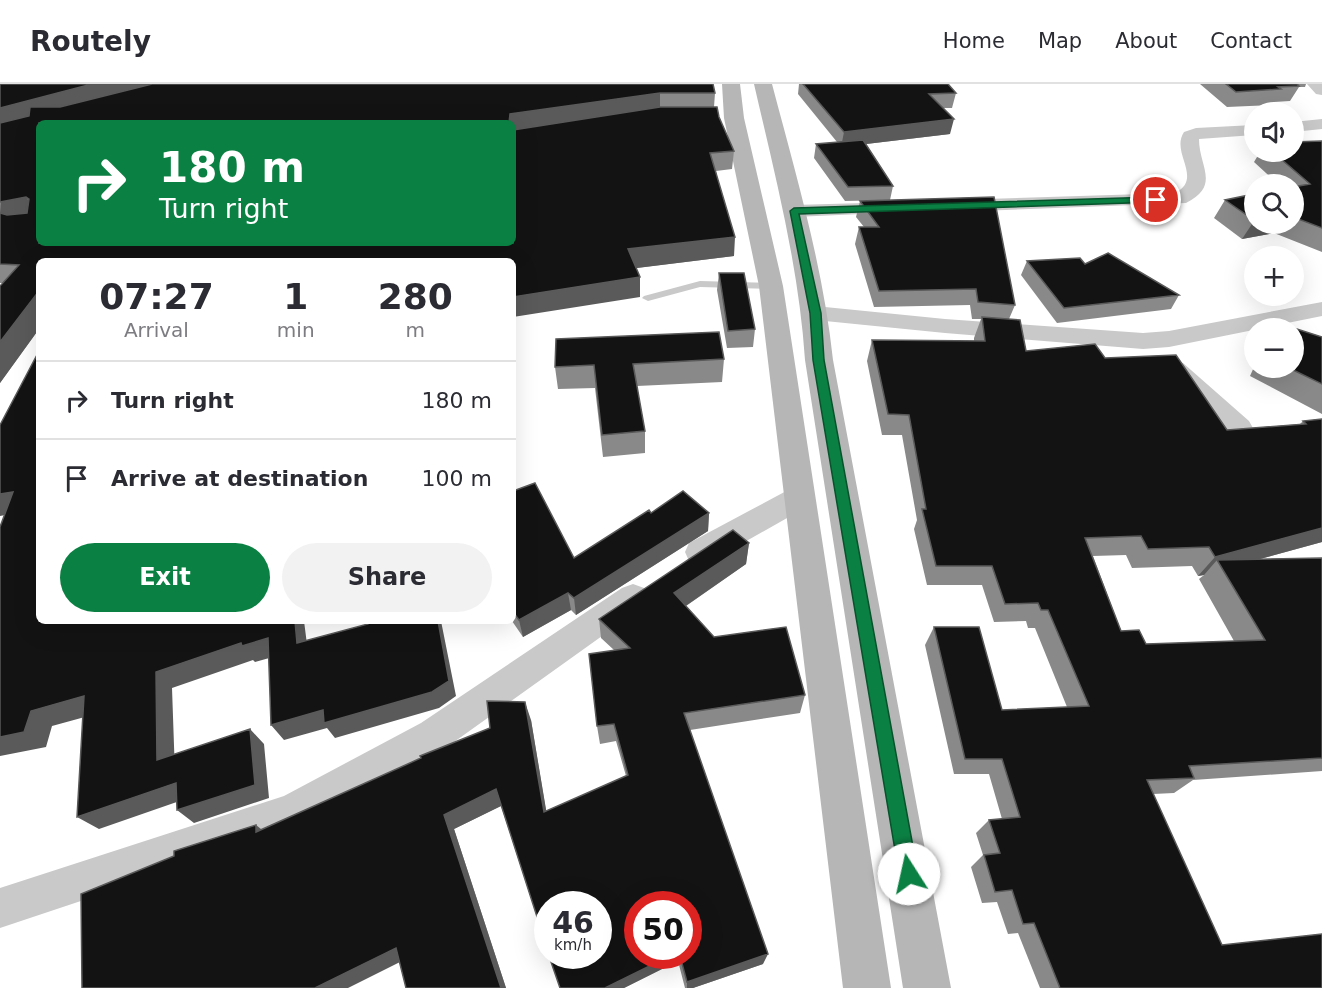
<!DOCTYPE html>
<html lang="en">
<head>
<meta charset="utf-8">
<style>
	body { margin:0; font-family:"DejaVu Sans",sans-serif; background:#f2f2f3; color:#2b2b33; height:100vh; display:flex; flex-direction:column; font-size:22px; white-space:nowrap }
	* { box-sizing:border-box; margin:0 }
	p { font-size:20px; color:#7c7c81 }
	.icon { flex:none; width:33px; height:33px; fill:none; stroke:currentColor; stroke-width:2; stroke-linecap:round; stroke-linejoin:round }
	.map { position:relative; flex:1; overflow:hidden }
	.drawer { position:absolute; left:36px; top:174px; width:480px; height:366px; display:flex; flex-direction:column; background:#fff; border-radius:9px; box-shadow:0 6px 24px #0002 }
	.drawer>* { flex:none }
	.banner { position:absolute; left:36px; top:36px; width:480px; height:126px; border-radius:9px; box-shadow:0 6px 24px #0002; background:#0b8043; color:#fff; overflow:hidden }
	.controls { position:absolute; left:1244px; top:18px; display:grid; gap:12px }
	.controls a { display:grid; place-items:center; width:60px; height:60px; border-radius:50%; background:#fff; box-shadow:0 6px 24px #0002; font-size:30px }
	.speed { position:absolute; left:534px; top:807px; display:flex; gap:12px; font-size:30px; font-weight:700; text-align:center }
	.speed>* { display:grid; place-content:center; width:78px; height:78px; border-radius:50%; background:#fff; box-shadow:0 6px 24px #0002; line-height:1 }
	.speed small { font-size:15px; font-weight:400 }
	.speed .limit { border:9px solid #d22; background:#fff; color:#111 }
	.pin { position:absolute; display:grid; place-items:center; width:51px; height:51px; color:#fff; margin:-26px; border:3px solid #fff; border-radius:50%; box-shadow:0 2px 6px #0007 }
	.me { position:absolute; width:66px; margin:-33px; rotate:350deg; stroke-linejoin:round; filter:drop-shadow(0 0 4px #0008) }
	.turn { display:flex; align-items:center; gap:21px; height:126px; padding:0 24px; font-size:27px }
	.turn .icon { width:78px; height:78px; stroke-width:2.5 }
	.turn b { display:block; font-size:42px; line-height:51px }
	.eta { display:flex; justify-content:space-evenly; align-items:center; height:102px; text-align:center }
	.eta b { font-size:36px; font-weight:800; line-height:42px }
	.button { display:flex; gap:12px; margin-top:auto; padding:12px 24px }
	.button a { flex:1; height:69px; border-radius:36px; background:#0b8043; color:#fff; font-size:24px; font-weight:800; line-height:69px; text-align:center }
	.button a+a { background:#f2f2f3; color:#2b2b33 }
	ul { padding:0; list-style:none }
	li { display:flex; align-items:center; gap:18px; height:78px; padding:0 24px; border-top:2px solid #e1e1e2 }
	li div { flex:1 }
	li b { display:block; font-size:22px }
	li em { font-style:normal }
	header { display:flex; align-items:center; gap:36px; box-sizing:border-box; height:84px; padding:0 30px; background:#fff; border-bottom:2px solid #e1e1e2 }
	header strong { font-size:28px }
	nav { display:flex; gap:33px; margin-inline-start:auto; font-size:21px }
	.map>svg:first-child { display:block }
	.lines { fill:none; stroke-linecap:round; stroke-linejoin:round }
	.service { fill:#c9c9c9; fill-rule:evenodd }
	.minor { fill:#c9c9c9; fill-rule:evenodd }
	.secondary { fill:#b6b6b6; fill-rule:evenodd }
	.wall { fill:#898989; fill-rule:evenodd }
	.shaded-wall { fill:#5a5a5a }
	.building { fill:#131313; stroke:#5a5a5a; stroke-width:1.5 }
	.route { fill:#0b8043; stroke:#07532c; stroke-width:1.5 }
</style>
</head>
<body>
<header>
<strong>Routely</strong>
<nav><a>Home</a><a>Map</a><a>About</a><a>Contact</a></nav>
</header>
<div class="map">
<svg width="1322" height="904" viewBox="0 0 1322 904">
	<rect width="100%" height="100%" fill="#fff"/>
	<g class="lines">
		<path class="service" d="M700 197 771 199 777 202 771 205 700 203 648 217 642 214 644 212Z"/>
		<path class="minor" d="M1307 0H1322V11L1316 10Z
			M1322 35V45L1293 48V38Z
			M1254 41V51L1199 55C1199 83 1221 101 1186 119L953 128 946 126 943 122 946 118 953 116 1175 109C1204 94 1170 69 1184 48L1196 44Z
			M899 118 906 120 909 124 906 128 794 133 787 131 784 127 787 123 794 121Z
			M1322 218V232L1169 263 1143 265 945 249 815 236 807 234 803 229 807 224 815 222 945 235 1143 249 1169 247Z
			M1174 277 1183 279 1249 337 1253 344 1249 351 1240 353 1231 351 1165 291 1161 285 1165 279Z
			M800 402 810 405 814 413 810 421 711 477 700 480 689 477 685 468 689 459 790 405Z
			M633 500 644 504 649 513 644 522 447 663 305 742 0 844V804L284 712 421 639 622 504Z"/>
		<path class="secondary" d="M722 0H740L744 34 783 202 891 904H843L759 202 724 34Z
			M754 0H772C796 91 823 182 833 276L951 904H903L805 276C799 183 775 91 754 0Z"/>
	</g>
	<path class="wall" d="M0 0 715 9 714 23 734 67 732 85 716 87 734 172 636 184 640 193V213L513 177H39V245L0 299 3 199H0ZM39 39H513V159L245 160Z
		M799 0H948L956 9 952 24H944L950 50 866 60 893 102 890 116 845 117 814 74 816 60 837 58 798 10Z
		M1200 0H1306L1305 3H1299L1290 17 1274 18 1272 21 1227 23Z
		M1322 57V168L1274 149 1242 155 1214 134 1225 116 1254 110V140H1293V100H1278L1254 78 1260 68H1293Z
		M860 117 1015 221 1009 235 1026 267 1105 274 1227 346 1300 340 1303 337 1322 335V458L1260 475 1322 474V687L1193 696 1174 709 1153 710 1222 861 1322 904H1040L1018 849 1008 850 997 818 982 819 971 783 983 771 976 749 989 736 1002 735 989 690H954L925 561 934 543 1002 626 1067 623 1035 544H1028L1026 537 994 538 982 501H927L914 445 917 436 902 351H882L867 277 872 256 974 257V254L981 235H972L970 221 874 223 855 160 859 143H864L856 133ZM1126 471 1132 484 1192 482 1198 492 1204 491 1199 495 1234 557 1146 560 1121 547 1093 472Z
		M1027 177 1085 180 1179 211 1171 225 1057 239 1021 191Z
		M719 189 755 245 753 263 727 264 717 206Z
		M1278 239 1322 253V330L1250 292 1254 283 1293 284V244H1274Z
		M724 275 722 298 637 302 645 347V369L603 373 595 304 558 305 555 283Z
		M513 407 574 474 651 429H709L708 447 576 531 571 526 523 553 512 537H513Z
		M749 459 746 480 686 522 714 553 805 611 800 629 690 646 763 880 693 904H685L678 877 624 904H560L501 722 454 745 506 904H406L400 878 256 741 262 746 531 636 546 727 626 692 616 657 600 660 597 642 614 566 601 554 599 535ZM688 820V872H638Z"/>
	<path class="shaded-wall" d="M92 0H174L0 45V24Z
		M660 9V27L513 48V39H509L510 30Z
		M954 35 950 50 841 63 844 48Z
		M26 113 39 132 14 136 0 130 1 117Z
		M1254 137V140H1280L1274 149 1242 155Z
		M735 153 734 172 629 185 628 165Z
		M640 193V213L513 233V213Z
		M39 207V245L0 299V258Z
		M13 408 31 426 0 432V410Z
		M709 429 708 447 576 531 574 514Z
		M1322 444V458L1223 485 1217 476 1204 491 1198 492 1215 473Z
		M749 459 746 480 674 530V509Z
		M568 509 571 526 523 553 519 536Z
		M295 537H304L309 576 297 559Z
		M438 537H441L456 612 439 624 335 654 327 644 284 656 271 641 323 626Z
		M268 554 280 571 255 578 253 576 172 604 175 690 157 676 156 588 241 559Z
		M84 612 103 628 52 642 46 663 0 672V653L31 627Z
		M525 618 531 636 549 743 544 728Z
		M250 645 264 660 269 714 194 739 177 726Z
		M176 699 194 712 99 745 77 733Z
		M496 705 503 721 454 745 506 904H501L444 731Z
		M256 741 273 755 256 748Z
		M396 864 408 874 348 904H315Z
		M768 870 763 880 693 904H687V898Z
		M670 872H678V877L624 904H605Z"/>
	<path class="building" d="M0 0H92L0 24Z
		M152 0H713L715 9H660L510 30 509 39H39V159H228L251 160 252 159H513V46L660 23H717L719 33 734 67 710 69 735 153 628 165 640 193 513 213V177H65L63 176 62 177H39V207L0 258V202L19 181 0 180V129L7 131 27 129 29 115 26 113 0 118V39L29 32 30 23H60Z
		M803 0H948L956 9 929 10 954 35 844 48Z
		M1226 0H1297L1299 2 1278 3 1281 5 1236 8Z
		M863 56 893 102 848 103 816 60Z
		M1322 57V144L1293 133V103L1310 100 1273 68H1293V58Z
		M1254 110V136L1225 116Z
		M994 113 1015 221 978 218 976 205 879 207 859 143H879L860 117Z
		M1108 169 1179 211 1064 224 1027 177 1080 174 1085 180Z
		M719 189H744L755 245 728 247Z
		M982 233 1020 236 1026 267 1095 260 1105 274 1176 271 1227 346 1306 340 1303 337 1322 335V444L1215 473 1209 463 1148 465 1141 452 1085 454 1121 547 1139 546 1146 560 1265 556 1217 476 1322 474V674L1189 682 1194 694 1147 696 1222 861 1322 850V904H1060L1034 839 1023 840 1012 806 995 808 984 771 1000 769 989 736 1020 733 1002 675H965L934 543H979L1002 626 1089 622 1048 526H1041L1038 519 1005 520 992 482H936L922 425H926L909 331 888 330 872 256 985 257Z
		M1278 239 1322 253V300L1289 284H1293V244H1276Z
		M719 248 724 275 633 280 645 347 602 351 594 281 555 283 556 255Z
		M39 267V537H295L297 559 368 540V537H438L449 597 432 608 324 639 323 626 271 641 268 554 242 562 241 559 156 588 157 676 250 645 255 701 177 726 176 699 77 733 84 612 31 627 24 648 0 653V443L13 408 0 410V341Z
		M535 399 574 474 649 426 651 429 683 407 709 429 574 514 568 509 519 536 513 528V407Z
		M733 446 749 459 674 509 714 553 786 543 805 611 684 629 768 870 687 898 680 872H688V820H638V872H670L605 904H560L549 872H598V820H548V867L496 705 444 731 501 904H406L396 864 315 904H82L81 810 174 772V767L256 741V748L421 674 420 672 490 644 487 617 525 618 544 728 628 691 614 640 597 642 589 570 630 564 599 535Z"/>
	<path class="route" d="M1156 113 1161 116 1159 118 799 130 821 229 824 276 918 790 915 796 909 799 902 796 899 790 813 276 810 229 790 127 794 124Z"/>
</svg>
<div class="controls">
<a><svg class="icon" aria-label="sound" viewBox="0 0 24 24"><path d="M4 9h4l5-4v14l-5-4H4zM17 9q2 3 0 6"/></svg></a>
<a><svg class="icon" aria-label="search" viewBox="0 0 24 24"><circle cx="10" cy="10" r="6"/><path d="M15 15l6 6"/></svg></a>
<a>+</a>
<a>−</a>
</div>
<div class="speed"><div>46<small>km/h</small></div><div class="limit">50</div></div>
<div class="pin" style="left:1156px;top:116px;background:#d93025"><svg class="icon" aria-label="arrive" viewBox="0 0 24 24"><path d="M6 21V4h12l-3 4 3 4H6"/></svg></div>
<svg class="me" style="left:909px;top:790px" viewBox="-20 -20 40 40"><circle r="19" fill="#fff"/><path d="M0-13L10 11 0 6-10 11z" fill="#0b8043"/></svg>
<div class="banner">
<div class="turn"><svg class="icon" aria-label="right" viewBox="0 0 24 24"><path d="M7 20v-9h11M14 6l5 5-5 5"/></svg><div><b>180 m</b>Turn right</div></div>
</div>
<section class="drawer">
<div class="eta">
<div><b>07:27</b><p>Arrival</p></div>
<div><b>1</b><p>min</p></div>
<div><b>280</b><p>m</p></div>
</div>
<ul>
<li><svg class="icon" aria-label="right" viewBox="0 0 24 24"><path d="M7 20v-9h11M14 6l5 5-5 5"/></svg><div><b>Turn right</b></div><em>180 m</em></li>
<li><svg class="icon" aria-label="arrive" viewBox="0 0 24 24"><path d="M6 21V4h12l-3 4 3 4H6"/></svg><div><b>Arrive at destination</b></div><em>100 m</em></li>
</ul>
<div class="button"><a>Exit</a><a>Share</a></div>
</section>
</div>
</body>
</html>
